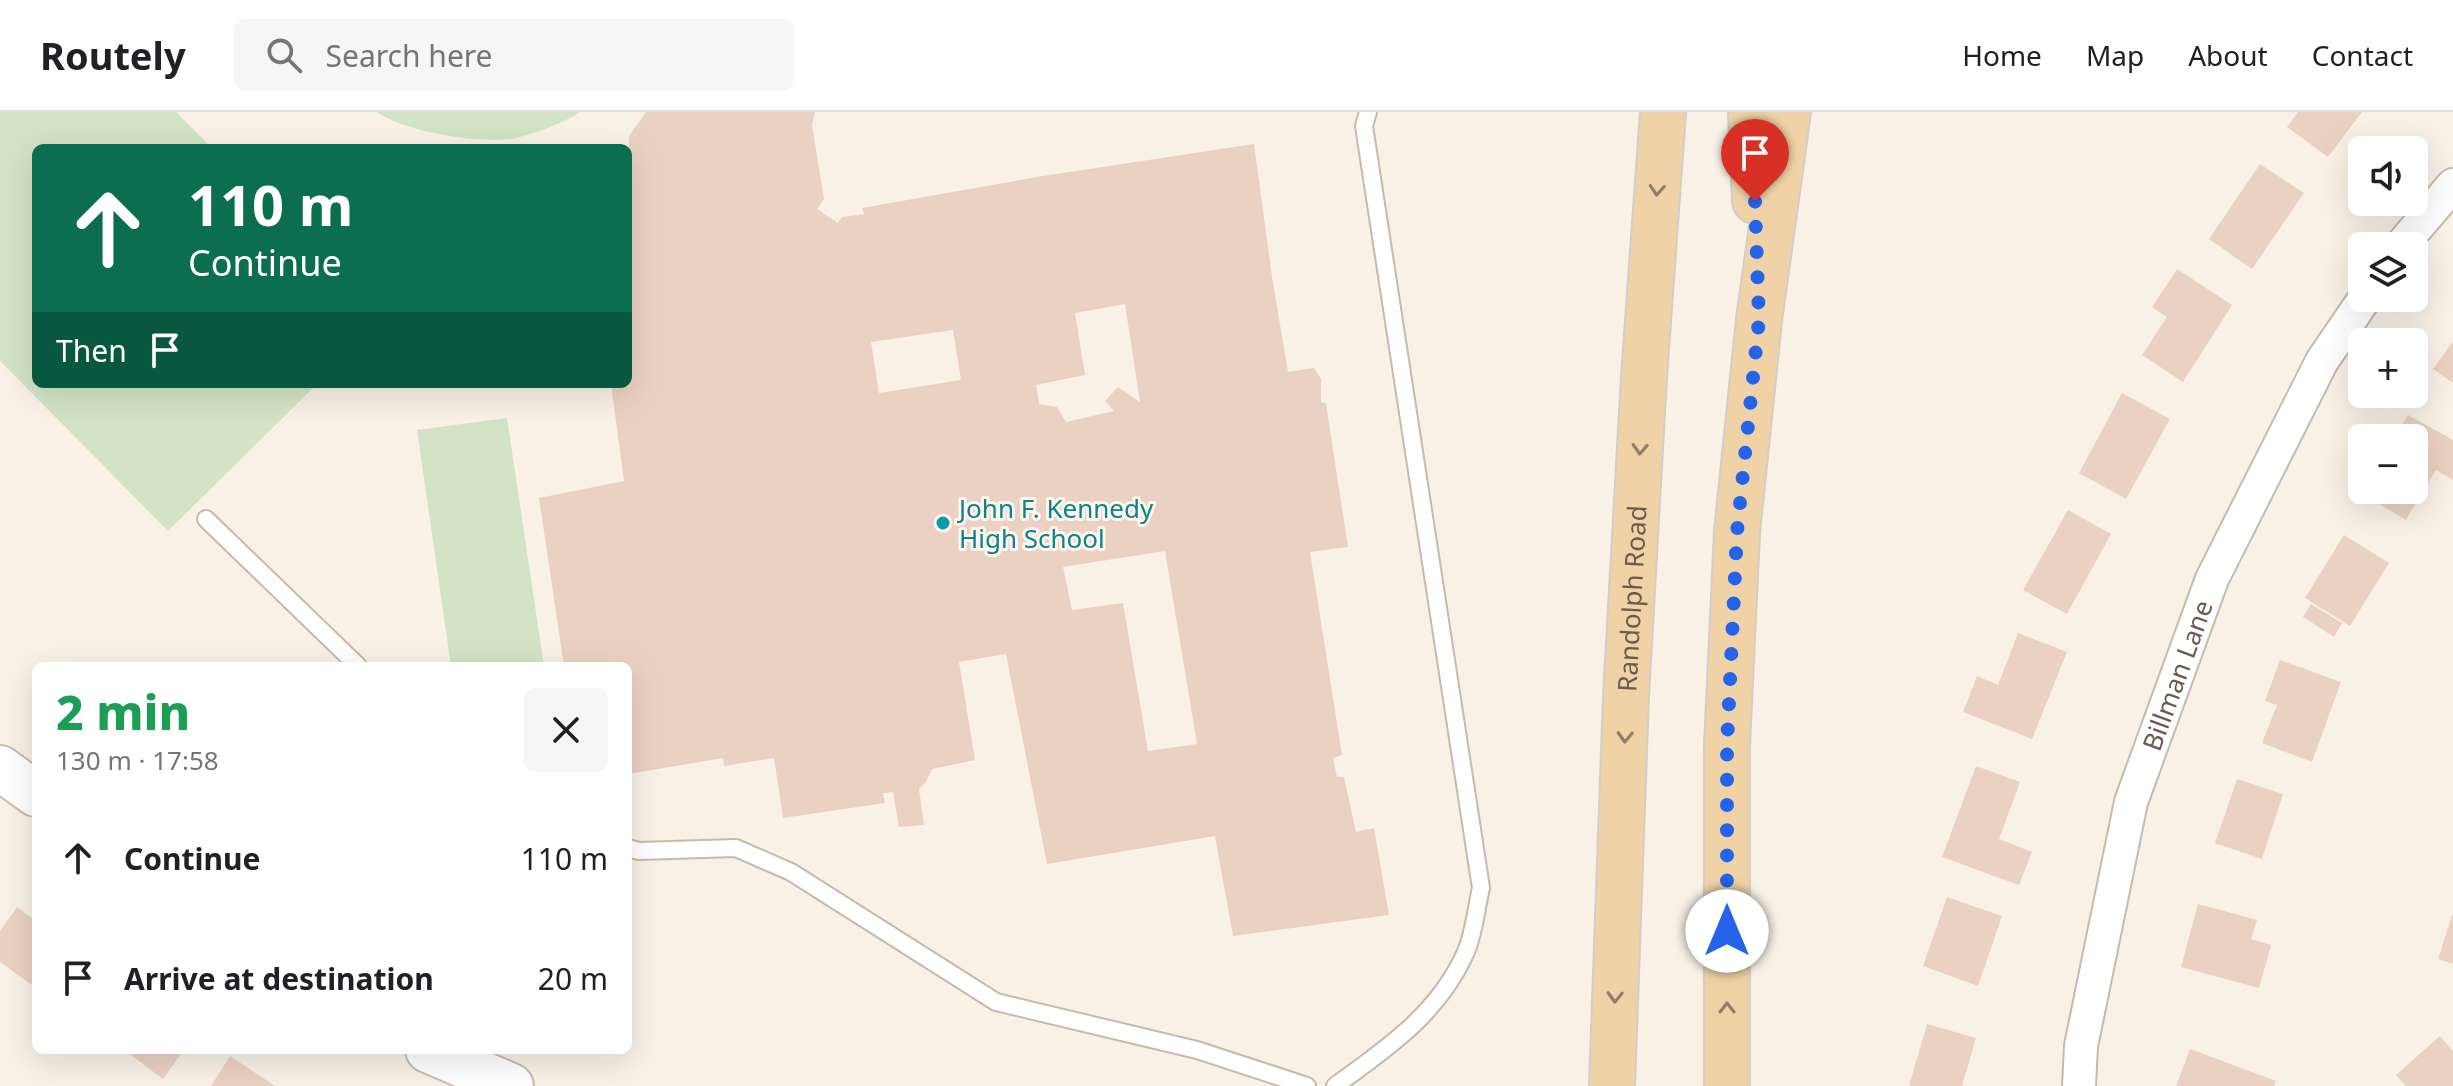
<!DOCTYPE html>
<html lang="en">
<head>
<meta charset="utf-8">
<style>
	body { margin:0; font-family:"Noto Sans",sans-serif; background:#f6f6f6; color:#202124; height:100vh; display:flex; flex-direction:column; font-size:30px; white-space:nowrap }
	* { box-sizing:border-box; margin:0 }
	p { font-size:26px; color:#757577 }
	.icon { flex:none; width:44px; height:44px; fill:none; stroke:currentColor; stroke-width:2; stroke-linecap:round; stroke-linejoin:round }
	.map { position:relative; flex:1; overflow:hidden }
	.sheet { position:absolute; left:32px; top:550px; width:600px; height:392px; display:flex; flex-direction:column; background:#fff; border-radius:12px; box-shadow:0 8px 32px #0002 }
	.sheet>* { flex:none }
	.banner { position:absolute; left:32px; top:32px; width:600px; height:244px; border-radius:12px; box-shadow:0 8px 32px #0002; background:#0b6e4f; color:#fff; overflow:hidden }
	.controls { position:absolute; left:2348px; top:24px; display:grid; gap:16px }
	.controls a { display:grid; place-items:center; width:80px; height:80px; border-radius:12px; background:#fff; box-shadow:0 8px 32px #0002; font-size:40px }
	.pin { position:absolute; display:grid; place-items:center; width:68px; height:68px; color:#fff; margin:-82px -34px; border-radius:50% 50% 50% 0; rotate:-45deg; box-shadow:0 0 8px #0007 }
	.pin .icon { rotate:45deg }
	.me { position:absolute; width:88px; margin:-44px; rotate:0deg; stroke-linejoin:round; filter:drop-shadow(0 0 6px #0008) }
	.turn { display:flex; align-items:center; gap:28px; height:168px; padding:0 24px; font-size:36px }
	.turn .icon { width:104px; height:104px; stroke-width:2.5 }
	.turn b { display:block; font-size:56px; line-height:68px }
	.then { display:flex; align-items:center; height:76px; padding:0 24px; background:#0003; gap:16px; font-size:30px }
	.round { display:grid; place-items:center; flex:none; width:84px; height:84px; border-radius:12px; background:#f6f6f6 }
	.headline { display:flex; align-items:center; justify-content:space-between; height:136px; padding:0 24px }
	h1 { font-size:48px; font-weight:800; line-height:60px; color:#1e9e55 }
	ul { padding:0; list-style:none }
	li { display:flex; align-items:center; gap:24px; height:120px; padding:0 24px }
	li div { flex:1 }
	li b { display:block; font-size:30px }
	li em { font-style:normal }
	header { display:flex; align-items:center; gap:48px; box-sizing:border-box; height:112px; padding:0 40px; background:#fff; border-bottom:2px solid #e0e0e0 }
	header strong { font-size:38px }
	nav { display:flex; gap:44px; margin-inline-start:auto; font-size:28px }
	.search { width:560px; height:72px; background:#f6f6f6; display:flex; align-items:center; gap:20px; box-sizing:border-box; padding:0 28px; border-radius:12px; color:#757577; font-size:30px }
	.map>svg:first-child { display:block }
	.green { fill:#d3e4c6 }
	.building { fill:#ebd1c1; fill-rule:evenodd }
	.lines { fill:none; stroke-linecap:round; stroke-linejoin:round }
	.lane-casing { stroke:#c8b9ad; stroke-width:20 }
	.street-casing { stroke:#c8b9ad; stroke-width:36 }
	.secondary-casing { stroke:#cdbbae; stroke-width:48 }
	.primary-casing { stroke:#d4cdca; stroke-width:48 }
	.lane { stroke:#fff; stroke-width:16 }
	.street { stroke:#fff; stroke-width:32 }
	.secondary { stroke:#fff; stroke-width:44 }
	.primary { stroke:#efd3a7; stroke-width:44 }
	.oneway { stroke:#957e69 }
	.route { stroke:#2563eb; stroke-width:14; stroke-dasharray:0 25.2 }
	.culture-dot { fill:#0f9aa8; stroke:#fcf5eb; stroke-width:3 }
	.labels { text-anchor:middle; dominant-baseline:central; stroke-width:6; stroke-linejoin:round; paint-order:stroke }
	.culture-label { font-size:26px; fill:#0d838f; stroke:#fcf5eb; text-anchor:start }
	.street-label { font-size:26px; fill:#6e594e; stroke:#fcf5eb }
</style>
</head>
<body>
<header>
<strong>Routely</strong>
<div class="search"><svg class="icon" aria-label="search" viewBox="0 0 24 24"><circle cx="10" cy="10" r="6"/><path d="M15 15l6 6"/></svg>Search here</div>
<nav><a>Home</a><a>Map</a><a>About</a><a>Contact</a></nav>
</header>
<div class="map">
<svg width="2453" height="974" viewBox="0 0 2453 974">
	<rect width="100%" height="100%" fill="#f9f1e6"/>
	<path class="green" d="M0 0H176L212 36H36V272H317L168 419 0 249Z
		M377 0H580C566 10 527 25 510 27 475 31 406 20 377 0Z
		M507 306 544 554H451L417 318Z"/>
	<path class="building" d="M646 0H815L812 13 824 87 817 97 838 111 842 105 864 102 862 96 1043 64 1254 32 1272 165 1288 260 1314 256 1321 267V290L1326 292 1348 435 1310 440 1342 643 1333 646 1337 665H1344L1356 720 1374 716 1389 803 1233 824 1215 724 1047 752 1006 542 959 550 975 648 932 657 926 670 919 677 924 713 899 715 893 680 883 681 885 691 783 706 774 646 724 654 723 646 628 662V554H564L539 386 624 369 611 272H628L629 24ZM1125 192 1140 290 1118 275 1105 289 1114 299 1066 310 1057 295 1039 292 1036 273 1085 263 1075 201ZM953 218 961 268 879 281 871 230ZM1165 439 1197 632 1148 639 1123 491 1072 498 1063 455Z
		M2298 0H2362L2328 45 2287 15Z
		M2260 52 2304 81 2252 157 2209 127Z
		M2177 157 2232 193 2183 270 2142 243 2167 205 2152 195Z
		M2453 229V271L2433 257Z
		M2122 281 2170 307 2126 387 2079 361Z
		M2408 303 2453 328V368L2436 358 2406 408 2362 382 2364 378H2414V326H2394Z
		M2068 398 2111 422 2067 502 2023 478Z
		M2344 423 2389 451 2350 514 2305 486Z
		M2311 492 2342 511 2334 525 2303 505Z
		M2018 521 2067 540 2032 627 1963 600 1977 564 1998 573Z
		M2280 548 2341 570 2312 650 2262 631 2277 593 2265 589Z
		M1976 654 2020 670 1999 727 2032 740 2019 773 1942 745Z
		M2237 667 2283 682 2262 747 2215 731Z
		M1947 785 2002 804 1978 874 1923 854Z
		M2198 792 2257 808 2251 827 2271 833 2259 876 2181 855Z
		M17 795 36 809V876L0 850V819Z
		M2452 803H2453V852L2438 847Z
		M1927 912 1976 926 1962 974H1909Z
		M2440 924 2453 939V974H2406L2396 963Z
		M2190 937 2276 969 2274 974H2176Z
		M124 938H184L163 967Z
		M230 944 275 974H211Z"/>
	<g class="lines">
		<defs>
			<path id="lane" d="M206 407 358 554
				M628 736 639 739 736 736 791 760 996 890 1197 938 1307 974
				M1335 974C1387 936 1437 903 1465 842 1474 823 1476 797 1481 776L1364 14 1368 0"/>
			<g id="street">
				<path d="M2401 134 2453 73"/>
				<path id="s1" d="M2079 974 2081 934 2131 690 2212 467 2322 249 2365 186"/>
			</g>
			<path id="secondary" d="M0 656 36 682
				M428 938 511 974"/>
			<g id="primary">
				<path d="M1751 0 1755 89"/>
				<path id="s2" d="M1612 974 1626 584 1644 265 1663 0"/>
				<path d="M1727 974V633L1737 420 1759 208 1788 0"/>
			</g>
		</defs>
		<use href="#lane" class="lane-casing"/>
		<use href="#street" class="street-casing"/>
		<use href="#secondary" class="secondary-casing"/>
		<use href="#primary" class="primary-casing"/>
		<use href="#lane" class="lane"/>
		<use href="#street" class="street"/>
		<use href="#secondary" class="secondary"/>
		<use href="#primary" class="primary"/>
	</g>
	<defs><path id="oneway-chevron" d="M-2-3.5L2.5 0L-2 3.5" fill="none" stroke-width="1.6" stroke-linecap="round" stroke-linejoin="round" transform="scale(2)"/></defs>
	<g class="oneway">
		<use href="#oneway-chevron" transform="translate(1657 78) rotate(94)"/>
		<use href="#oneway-chevron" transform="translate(1640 337) rotate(93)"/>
		<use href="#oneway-chevron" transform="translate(1625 625) rotate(92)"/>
		<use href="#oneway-chevron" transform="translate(1615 885) rotate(92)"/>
		<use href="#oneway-chevron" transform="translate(1727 896) rotate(-90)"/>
	</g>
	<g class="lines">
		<path class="route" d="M1727 819V633L1737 420 1759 208 1755 89"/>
	</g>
	<circle class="culture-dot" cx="943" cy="411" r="8"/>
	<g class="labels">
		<g class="culture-label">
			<text x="959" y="396">John F. Kennedy<tspan x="959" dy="30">High School</tspan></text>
		</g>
		<g class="street-label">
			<text stroke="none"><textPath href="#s2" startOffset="488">Randolph Road</textPath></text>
			<text stroke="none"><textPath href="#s1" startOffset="424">Billman Lane</textPath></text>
		</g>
	</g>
</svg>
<div class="controls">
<a><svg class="icon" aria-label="sound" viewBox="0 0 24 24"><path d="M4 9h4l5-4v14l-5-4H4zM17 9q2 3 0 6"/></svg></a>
<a><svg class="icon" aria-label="layers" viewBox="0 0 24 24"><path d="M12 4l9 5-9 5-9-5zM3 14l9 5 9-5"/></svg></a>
<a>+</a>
<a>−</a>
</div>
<div class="pin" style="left:1755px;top:89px;background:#d93025"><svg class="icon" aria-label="arrive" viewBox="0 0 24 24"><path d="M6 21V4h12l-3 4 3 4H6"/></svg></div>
<svg class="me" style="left:1727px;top:819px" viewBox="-20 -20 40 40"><circle r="19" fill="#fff"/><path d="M0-13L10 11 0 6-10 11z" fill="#2563eb"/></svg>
<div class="banner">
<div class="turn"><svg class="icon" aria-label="ahead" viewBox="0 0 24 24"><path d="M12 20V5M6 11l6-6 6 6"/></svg><div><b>110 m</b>Continue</div></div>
<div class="then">Then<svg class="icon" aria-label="arrive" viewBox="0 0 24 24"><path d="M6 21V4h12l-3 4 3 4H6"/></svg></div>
</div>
<section class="sheet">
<div class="headline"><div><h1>2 min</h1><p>130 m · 17:58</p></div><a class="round"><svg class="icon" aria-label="close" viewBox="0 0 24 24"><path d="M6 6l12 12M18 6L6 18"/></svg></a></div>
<ul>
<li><svg class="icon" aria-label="ahead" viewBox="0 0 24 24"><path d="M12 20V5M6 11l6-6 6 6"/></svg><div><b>Continue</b></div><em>110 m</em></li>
<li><svg class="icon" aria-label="arrive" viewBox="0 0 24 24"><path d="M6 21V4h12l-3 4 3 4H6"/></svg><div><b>Arrive at destination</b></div><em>20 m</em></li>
</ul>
</section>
</div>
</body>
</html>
